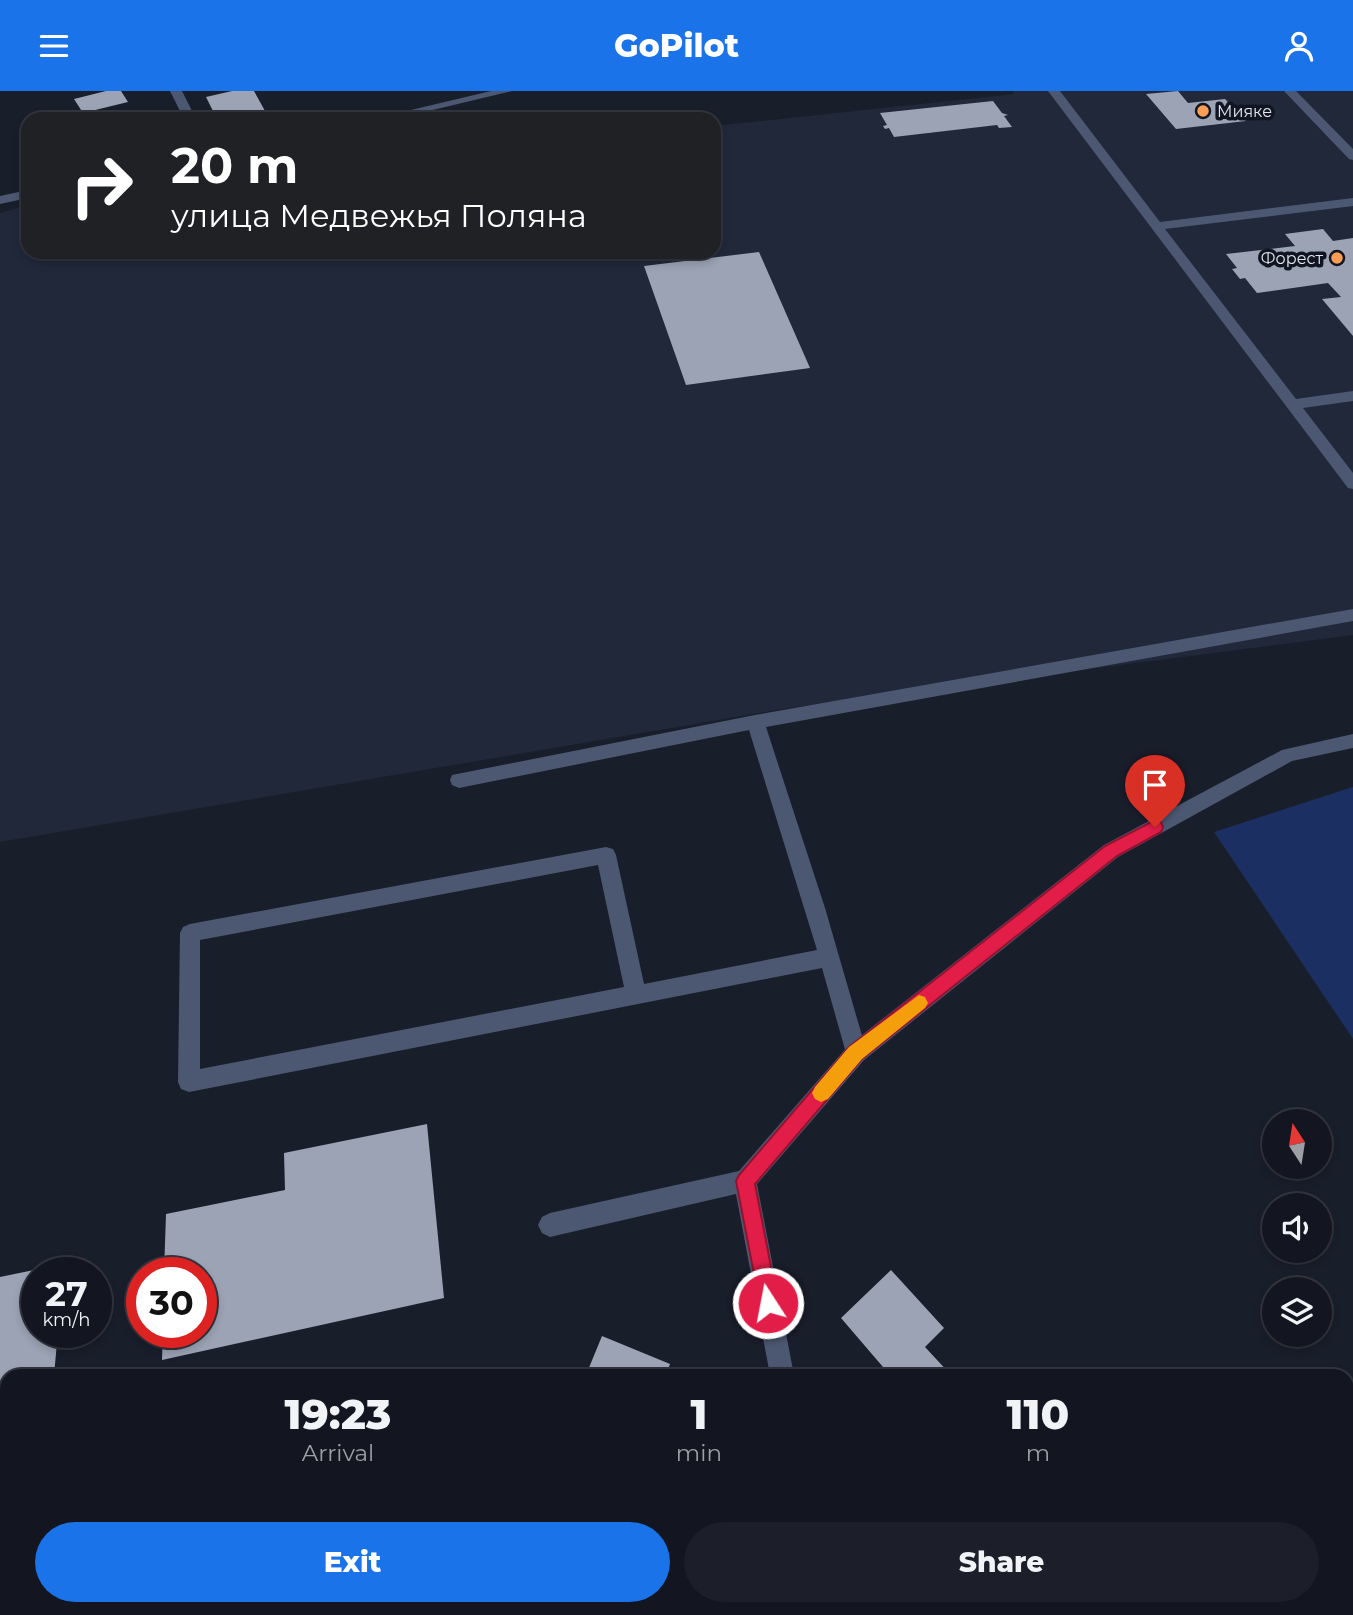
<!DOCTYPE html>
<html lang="en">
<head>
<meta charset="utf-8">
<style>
	body { margin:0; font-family:Montserrat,sans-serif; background:#1c1f29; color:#f1f3f6; height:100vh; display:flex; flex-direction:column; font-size:26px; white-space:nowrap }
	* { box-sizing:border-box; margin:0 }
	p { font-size:23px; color:#9d9fa5 }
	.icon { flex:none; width:38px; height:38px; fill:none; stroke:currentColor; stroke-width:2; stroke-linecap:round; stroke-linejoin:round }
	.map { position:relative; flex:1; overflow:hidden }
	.sheet { position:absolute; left:0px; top:1278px; width:1354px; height:247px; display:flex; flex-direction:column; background:#131620; border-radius:21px 21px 0 0; box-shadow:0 4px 10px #0003,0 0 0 2px #32353e }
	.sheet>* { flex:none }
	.banner { position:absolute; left:21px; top:21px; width:700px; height:147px; border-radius:21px; box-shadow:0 4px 10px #0003,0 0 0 2px #32353e; background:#202124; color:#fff; overflow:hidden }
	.needle { width:46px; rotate:348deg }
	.tools { position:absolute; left:1262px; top:1018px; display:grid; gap:14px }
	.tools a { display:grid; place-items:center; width:70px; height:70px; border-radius:50%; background:#131620; box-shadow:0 4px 10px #0003,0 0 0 2px #32353e; font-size:35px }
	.speed { position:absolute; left:21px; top:1166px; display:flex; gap:14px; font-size:35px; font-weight:700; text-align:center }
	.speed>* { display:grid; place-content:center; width:91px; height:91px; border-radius:50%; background:#131620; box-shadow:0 4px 10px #0003,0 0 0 2px #32353e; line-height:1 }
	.speed small { font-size:18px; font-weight:400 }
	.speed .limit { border:10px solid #d22; background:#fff; color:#111 }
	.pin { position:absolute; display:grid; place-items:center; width:60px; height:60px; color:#fff; margin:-72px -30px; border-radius:50% 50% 50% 0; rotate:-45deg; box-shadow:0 0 7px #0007 }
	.pin .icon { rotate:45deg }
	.me { position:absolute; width:77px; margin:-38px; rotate:349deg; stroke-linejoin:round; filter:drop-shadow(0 0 5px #0008) }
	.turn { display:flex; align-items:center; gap:24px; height:147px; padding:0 35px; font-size:32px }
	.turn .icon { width:91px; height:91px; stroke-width:2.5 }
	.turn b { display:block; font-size:49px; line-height:60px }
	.eta { display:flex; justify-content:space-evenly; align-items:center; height:119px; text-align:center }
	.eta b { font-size:42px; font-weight:800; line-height:49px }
	.action { display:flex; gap:14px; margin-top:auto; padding:14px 35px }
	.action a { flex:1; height:80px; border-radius:42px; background:#1a73e8; color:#fff; font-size:28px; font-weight:800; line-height:80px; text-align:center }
	.action a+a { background:#1c1f29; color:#f1f3f6 }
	header { display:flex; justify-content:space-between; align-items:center; height:91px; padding:0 35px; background:#1a73e8; color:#fff; font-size:32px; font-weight:800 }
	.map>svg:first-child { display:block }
	.built { fill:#20283a }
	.green { fill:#1b2f62 }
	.building { fill:#9ba3b4 }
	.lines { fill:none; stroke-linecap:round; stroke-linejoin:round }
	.service { fill:#4c5872; fill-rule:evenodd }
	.minor { fill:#4c5872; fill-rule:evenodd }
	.route { fill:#e11d48; stroke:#92132f; stroke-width:2 }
	.slow { fill:#f59e0b }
	.poi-dot { fill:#fc9d54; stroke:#101521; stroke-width:2.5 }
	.labels { text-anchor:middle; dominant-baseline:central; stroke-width:7; stroke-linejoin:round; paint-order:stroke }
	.far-poi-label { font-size:16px; fill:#e2e6ef; stroke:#101521; text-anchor:start }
</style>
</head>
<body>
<header><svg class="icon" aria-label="menu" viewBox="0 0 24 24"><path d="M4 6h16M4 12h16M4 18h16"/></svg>GoPilot<svg class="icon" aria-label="person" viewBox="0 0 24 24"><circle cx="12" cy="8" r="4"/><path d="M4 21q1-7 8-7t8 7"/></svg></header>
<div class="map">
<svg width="1353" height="1524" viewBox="0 0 1353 1524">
	<rect width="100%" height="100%" fill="#191e2b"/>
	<path class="built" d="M1013 0H1353V544L789 617 0 751V122L28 114V161H714V35L1014 3Z"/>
	<path class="green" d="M1353 696V948L1214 741Z"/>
	<path class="building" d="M106 0H121L128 11 83 22 74 8Z
		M232 0H254L265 20 217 28 206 6Z
		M1178 0 1188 12 1225 8 1246 30 1176 38 1146 3Z
		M993 10 1002 22 1008 24 1004 25 1012 36 999 37 997 34 894 46 889 37 885 38 883 35 887 34 880 22Z
		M1323 138 1333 150 1353 147V245L1322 208 1341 206 1328 192 1257 202 1245 187 1240 188 1232 178 1237 177 1226 163 1295 155 1285 143Z
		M759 161 810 277 686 294 644 175Z
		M427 1033 444 1207 162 1269 163 1241H201V1181H164L166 1123 285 1099 284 1062Z
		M63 1173 62 1181H37V1241H58L54 1284H7V1320L0 1322V1186Z
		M891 1179 944 1237 925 1256 951 1284H875L883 1276 841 1227Z
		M602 1245 670 1273 666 1284H586Z
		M619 1517H707L705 1524H617Z
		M923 1517H1027L1032 1524H926Z"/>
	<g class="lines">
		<path class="service" d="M1048 0H1060L1160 131 1353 107V115L1165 138 1296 308 1353 300V310L1303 317 1353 382V398L1348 397Z
			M1284 0H1296L1353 58V69L1349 68Z
			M1353 518V530L766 636 825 817 867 962 864 969 856 972 848 969 822 877 189 1001 181 998 178 991 180 842 183 836 190 833 606 756 613 758 616 764 644 893 817 859 749 639 459 697 452 694 450 689 452 684 755 624ZM598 774 624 896 200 978V849Z"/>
		<path class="minor" d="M170 0H182L196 28H184Z
			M491 0H512L395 28H373Z
			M28 99V107L0 113V105Z
			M1353 643V657L1292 670 1118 766 864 969 757 1093 794 1284H770L736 1103 550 1146 542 1142 538 1134 542 1126 550 1122 739 1080 848 955 1104 754 1282 659Z
			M812 1517H840L842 1524H814Z"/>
	</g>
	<path class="route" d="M1155 729 1161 731 1163 736 1161 741 1117 765 862 968 755 1093 778 1212 775 1219 768 1222 761 1219 736 1090 739 1084 849 956 1105 755Z"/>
	<path class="slow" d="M919 904 925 906 928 912 925 917 862 968 828 1008 821 1011 815 1008 812 1002 815 996 849 956Z"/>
	<g class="poi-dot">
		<circle cx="1203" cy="20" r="7"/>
		<circle cx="1337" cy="167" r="7"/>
	</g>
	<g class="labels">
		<g class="far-poi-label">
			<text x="1217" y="20">Мияке</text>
			<text x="1323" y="167" text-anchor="end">Форест</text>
		</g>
	</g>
</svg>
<div class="tools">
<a><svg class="needle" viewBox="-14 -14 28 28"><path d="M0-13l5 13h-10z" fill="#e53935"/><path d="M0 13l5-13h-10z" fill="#9d9fa5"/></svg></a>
<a><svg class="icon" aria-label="sound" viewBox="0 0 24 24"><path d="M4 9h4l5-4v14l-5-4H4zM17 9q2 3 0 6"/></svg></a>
<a><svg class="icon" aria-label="layers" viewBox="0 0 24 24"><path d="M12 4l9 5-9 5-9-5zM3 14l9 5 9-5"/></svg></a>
</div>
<div class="speed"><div>27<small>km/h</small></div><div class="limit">30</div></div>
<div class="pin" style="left:1155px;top:736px;background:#d93025"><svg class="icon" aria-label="arrive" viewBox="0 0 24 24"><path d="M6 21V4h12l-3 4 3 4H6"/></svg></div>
<svg class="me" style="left:768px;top:1212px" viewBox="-20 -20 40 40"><circle r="17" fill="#e11d48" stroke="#fff" stroke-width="3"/><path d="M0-11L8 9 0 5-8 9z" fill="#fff"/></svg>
<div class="banner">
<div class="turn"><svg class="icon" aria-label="right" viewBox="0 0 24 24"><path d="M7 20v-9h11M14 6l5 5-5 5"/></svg><div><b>20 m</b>улица Медвежья Поляна</div></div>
</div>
<section class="sheet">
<div class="eta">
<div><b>19:23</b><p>Arrival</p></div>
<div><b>1</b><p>min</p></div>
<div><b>110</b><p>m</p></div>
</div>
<div class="action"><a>Exit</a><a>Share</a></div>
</section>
</div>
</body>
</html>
